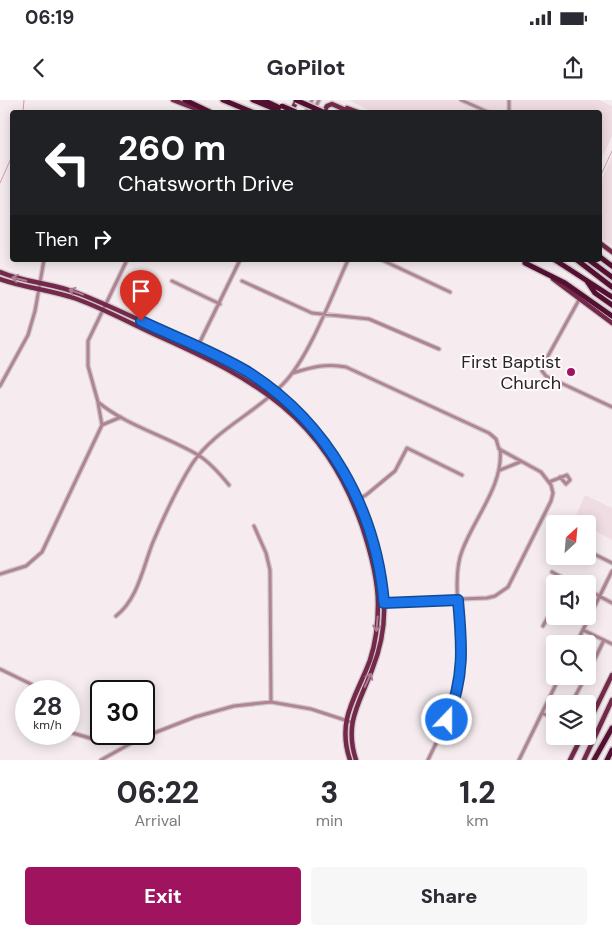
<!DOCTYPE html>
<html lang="en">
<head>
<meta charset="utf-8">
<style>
	body { margin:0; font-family:"DM Sans",sans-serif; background:#f7f7f7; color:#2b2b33; height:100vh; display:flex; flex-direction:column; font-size:19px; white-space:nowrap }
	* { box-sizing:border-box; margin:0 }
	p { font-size:16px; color:#7c7c81 }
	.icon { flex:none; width:28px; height:28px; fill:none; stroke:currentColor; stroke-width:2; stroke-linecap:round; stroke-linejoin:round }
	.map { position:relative; height:660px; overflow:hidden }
	.details { display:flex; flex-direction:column; background:#fff; flex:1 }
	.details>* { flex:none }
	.banner { position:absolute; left:10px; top:10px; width:592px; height:152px; border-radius:5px; box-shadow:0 2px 12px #0003; background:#202124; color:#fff; overflow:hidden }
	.needle { width:32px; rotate:26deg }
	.buttons { position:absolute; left:546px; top:415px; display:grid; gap:10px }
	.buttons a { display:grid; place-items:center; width:50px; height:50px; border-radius:5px; background:#fff; box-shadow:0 2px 12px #0003; font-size:25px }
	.speed { position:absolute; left:15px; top:580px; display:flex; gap:10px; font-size:25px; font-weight:700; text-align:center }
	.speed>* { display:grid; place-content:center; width:65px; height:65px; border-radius:50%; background:#fff; box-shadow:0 2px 12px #0003; line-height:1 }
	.speed small { font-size:12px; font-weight:400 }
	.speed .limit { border:2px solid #111; border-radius:8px; background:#fff; color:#111 }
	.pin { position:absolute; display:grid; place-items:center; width:42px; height:42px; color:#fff; margin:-51px -21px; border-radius:50% 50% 50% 0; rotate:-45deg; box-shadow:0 0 5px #0007 }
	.pin .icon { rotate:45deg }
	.me { position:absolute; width:55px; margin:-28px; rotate:22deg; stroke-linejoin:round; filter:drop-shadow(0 0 4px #0008) }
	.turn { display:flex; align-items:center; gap:18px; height:105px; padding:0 25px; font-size:22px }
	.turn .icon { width:65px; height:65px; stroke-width:2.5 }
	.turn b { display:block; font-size:35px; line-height:42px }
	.then { display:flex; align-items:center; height:48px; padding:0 25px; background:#0003; gap:10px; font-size:19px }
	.eta { display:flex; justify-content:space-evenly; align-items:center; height:85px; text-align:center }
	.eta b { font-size:30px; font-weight:800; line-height:35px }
	.primary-button { display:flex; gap:10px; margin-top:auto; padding:10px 25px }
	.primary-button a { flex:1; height:58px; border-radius:5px; background:#a0145f; color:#fff; font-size:20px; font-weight:800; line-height:58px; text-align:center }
	.primary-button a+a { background:#f7f7f7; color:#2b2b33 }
	.status { display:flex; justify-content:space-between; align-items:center; height:35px; padding:0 25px; background:#fff; direction:ltr }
	.status svg { height:14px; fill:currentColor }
	header { display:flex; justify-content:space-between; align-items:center; height:65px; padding:0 25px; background:#fff; font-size:22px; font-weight:800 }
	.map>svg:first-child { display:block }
	.built { fill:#f0dde3 }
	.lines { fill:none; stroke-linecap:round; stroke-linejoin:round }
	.stream { stroke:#d39bb0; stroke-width:1 }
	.minor-casing { stroke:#d1c8cb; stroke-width:5.5 }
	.major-casing { stroke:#d1c8cb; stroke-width:7 }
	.highway-casing { stroke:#d1c8cb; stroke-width:8 }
	.minor { stroke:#b08494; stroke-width:3 }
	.major { stroke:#74294b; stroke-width:4.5 }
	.highway { stroke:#541032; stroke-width:5 }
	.highway-bridge-casing { stroke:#d1c8cb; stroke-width:8; stroke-linecap:butt }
	.highway-bridge { stroke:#541032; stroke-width:5 }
	.oneway { stroke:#ac7d92 }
	.route-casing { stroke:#114b97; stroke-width:12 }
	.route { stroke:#1a73e8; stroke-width:9 }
	.poi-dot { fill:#a0145f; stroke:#fffbfc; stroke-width:2 }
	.labels { text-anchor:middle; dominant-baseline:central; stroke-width:4; stroke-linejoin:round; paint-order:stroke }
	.poi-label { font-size:18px; fill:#292526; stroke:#fffbfc; text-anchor:end }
</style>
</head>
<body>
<div class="status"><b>06:19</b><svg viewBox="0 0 49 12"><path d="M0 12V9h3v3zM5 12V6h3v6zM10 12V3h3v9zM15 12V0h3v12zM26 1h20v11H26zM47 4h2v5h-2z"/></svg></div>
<header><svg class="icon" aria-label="back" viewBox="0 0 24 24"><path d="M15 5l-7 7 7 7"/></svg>GoPilot<svg class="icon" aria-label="share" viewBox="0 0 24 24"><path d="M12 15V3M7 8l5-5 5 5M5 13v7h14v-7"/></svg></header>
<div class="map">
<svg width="612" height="660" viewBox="0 0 612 660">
	<rect width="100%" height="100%" fill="#f6ecef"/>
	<path class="built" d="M348 0H599L612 6V36L600 62V12H373Z
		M612 57V146L600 137V83Z
		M585 395 612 408V440L588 427V424L574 420Z"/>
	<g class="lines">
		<path class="stream" d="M23 12 24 0
			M600 77 612 51
			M0 83 12 56"/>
		<defs>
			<path id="minor" d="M461 0 488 12
				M306 12 312 0
				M313 12 319 0
				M509 12V0
				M127 160 88 241V266L98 302C127 326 166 336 198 355 210 362 220 374 229 385
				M382 160 450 192
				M172 181 220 204
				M242 181 312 213 369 219 439 249
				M580 198 543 265 542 271 546 276 612 307
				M195 252 240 160
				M293 273C312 267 327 263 346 267L489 333 496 339 499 349 541 372 551 385 553 393 551 401 508 487 495 496 487 498 378 502
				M0 286 28 235 35 211 44 160
				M102 325 121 317
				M500 370 520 362
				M549 382 567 375 570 380 566 384 560 377
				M353 402 366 395 395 371 407 348 462 375
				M254 426 266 453 270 470 271 602
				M588 451 612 463
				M552 472 574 484
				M0 474 26 466 42 452 102 325 98 303
				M588 490 612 503
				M116 516C138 499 143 467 153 442 164 416 177 388 192 364 214 330 256 313 283 284 309 258 332 195 348 160
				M543 526 555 504
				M583 530 612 544
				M576 544 612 471
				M0 569 35 586 37 591
				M588 573 604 540
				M571 604 586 576
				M542 613 555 619
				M69 632 100 641 136 640 195 617 234 606 271 602 311 609 351 622
				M101 660 135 641
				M428 660C441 632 459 603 461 572 464 537 450 481 462 451 474 418 504 385 500 349
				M519 660 560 576"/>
			<path id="major" d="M173 0 204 12
				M347 8 358 12
				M291 12 297 0
				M324 12 327 6 332 4 350 12
				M600 143 612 152
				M0 172C26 183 54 183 80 194 108 205 135 218 163 231 191 244 221 256 247 272 327 322 379 410 384 504 385 526 380 550 372 570 359 604 344 623 356 660
				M0 179C25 188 52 190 77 199 104 209 130 223 156 235 257 280 323 316 362 426 370 450 378 478 378 504 378 522 376 542 370 560 357 596 336 619 350 660
				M553 179 612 223
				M588 624 612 575
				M570 660 582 636
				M584 660 612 600"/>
			<path id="highway" d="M185 0 210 12
				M223 0 252 12
				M253 0 282 12
				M263 0 280 8
				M600 157 612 166
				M555 160 612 197
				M577 160 612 187
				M589 160 612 177
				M525 163 565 183 612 216
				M587 181 595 193 612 205
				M594 660 612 628
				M607 660 612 650"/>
		</defs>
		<use href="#minor" class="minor-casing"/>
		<use href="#major" class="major-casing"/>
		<use href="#highway" class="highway-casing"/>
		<use href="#minor" class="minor"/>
		<use href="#major" class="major"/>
		<use href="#highway" class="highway"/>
		<defs>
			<path id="highway-bridge" d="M296 0 323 12
				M282 6 296 12"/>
		</defs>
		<use href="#highway-bridge" class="highway-bridge-casing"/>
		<use href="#highway-bridge" class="highway-bridge"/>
	</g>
	<defs><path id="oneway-shaft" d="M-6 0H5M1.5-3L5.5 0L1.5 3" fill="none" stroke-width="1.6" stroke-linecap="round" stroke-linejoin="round" transform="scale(1.25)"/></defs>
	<g class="oneway">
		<use href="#oneway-shaft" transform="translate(19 179) rotate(-166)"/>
		<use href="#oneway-shaft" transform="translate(76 192) rotate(-160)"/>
		<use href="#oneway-shaft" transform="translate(377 524) rotate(95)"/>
		<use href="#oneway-shaft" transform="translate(368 580) rotate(-65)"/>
	</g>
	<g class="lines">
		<defs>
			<path id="route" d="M141 221C177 238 215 252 248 272 328 323 376 408 384 503L458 500C462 544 465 578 447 620"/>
		</defs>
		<use href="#route" class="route-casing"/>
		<use href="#route" class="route"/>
	</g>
	<circle class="poi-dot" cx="571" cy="272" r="5"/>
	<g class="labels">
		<g class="poi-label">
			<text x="561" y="262">First Baptist<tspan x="561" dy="21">Church</tspan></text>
		</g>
	</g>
</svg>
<div class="buttons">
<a><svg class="needle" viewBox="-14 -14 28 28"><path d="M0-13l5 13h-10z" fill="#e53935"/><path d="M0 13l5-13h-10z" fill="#7c7c81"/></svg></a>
<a><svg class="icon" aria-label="sound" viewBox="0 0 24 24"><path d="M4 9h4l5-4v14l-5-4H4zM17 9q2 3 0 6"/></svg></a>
<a><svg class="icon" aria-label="search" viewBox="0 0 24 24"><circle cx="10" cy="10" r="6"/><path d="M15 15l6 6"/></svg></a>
<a><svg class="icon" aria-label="layers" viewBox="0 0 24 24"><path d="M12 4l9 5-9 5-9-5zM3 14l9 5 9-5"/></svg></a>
</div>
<div class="speed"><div>28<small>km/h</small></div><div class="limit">30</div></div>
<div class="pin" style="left:141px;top:221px;background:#d93025"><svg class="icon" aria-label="arrive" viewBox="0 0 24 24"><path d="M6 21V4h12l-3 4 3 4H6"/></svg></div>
<svg class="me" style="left:447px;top:620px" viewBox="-20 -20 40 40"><circle r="17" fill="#1a73e8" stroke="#fff" stroke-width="3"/><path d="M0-11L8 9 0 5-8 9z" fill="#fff"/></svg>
<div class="banner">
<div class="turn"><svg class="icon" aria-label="left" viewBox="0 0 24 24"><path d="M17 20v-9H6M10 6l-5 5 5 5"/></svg><div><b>260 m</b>Chatsworth Drive</div></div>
<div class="then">Then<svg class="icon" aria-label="right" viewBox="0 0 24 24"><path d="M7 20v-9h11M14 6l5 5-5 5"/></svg></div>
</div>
</div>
<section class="details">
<div class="eta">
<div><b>06:22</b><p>Arrival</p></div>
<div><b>3</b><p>min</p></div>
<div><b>1.2</b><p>km</p></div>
</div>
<div class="primary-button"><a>Exit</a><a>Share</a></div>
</section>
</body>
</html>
